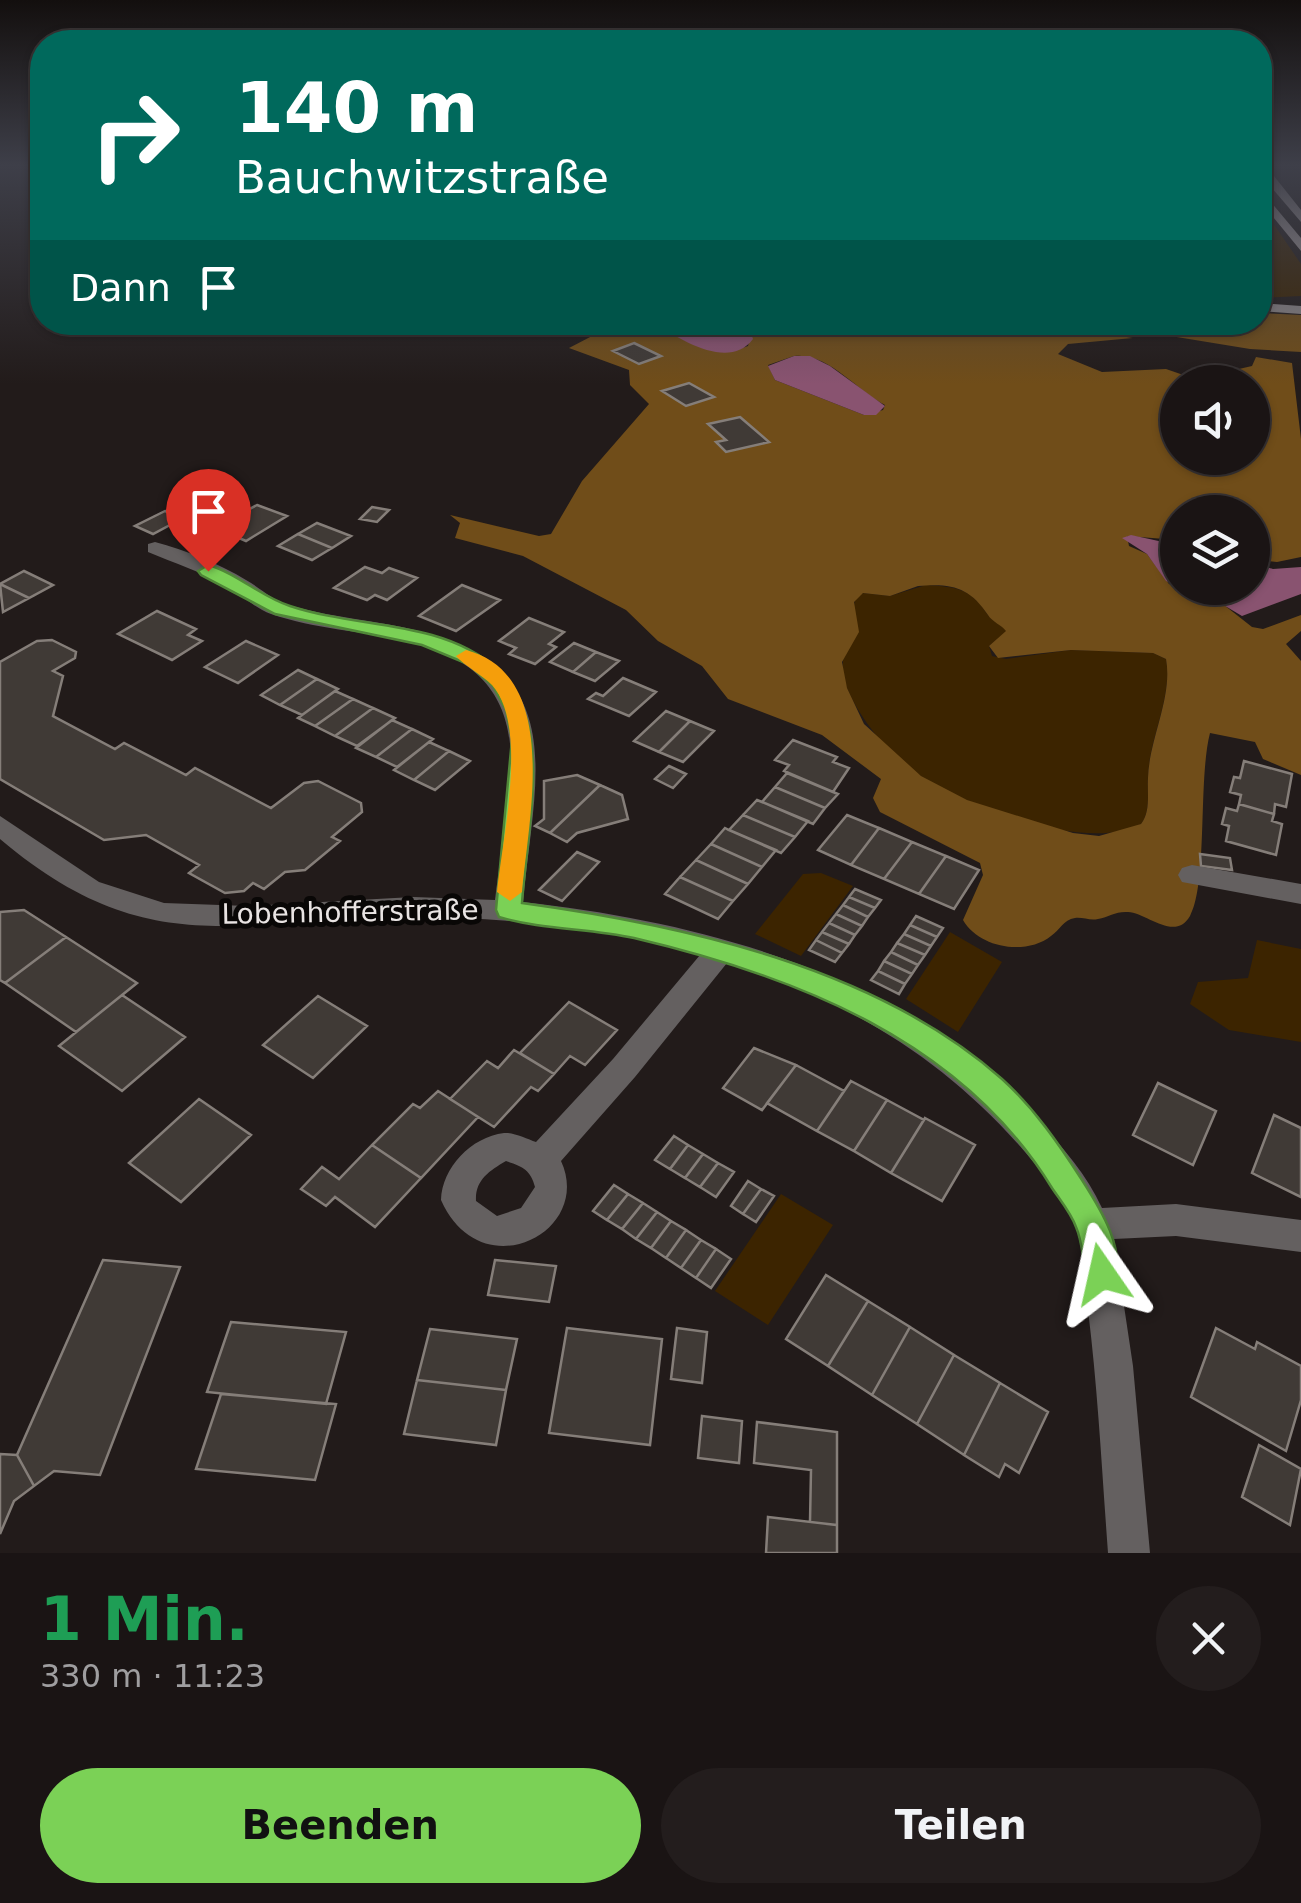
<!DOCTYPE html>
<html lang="de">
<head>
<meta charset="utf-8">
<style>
	body { margin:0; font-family:"DejaVu Sans",sans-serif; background:#231d1d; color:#f1f3f6; height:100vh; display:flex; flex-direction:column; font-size:38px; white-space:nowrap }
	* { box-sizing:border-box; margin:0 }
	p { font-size:32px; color:#9f9ea0 }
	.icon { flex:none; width:55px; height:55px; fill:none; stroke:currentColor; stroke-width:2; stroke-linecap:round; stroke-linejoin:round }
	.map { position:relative; height:1553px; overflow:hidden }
	.side { display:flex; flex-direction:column; background:#1a1414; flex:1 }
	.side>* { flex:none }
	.guide { position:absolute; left:30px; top:30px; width:1242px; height:305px; border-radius:40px; box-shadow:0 2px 8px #0004,0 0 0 2px #383334; background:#00695c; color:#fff; overflow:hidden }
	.buttons { position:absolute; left:1160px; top:365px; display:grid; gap:20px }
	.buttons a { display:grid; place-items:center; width:110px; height:110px; border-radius:50%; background:#1a1414; box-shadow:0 2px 8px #0004,0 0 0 2px #383334; font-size:50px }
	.pin { position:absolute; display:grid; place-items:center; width:85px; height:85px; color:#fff; margin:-102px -42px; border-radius:50% 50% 50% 0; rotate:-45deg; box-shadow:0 0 10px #0007 }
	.pin .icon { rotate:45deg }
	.me { position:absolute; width:110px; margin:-55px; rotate:349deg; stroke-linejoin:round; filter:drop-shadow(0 0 8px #0008) }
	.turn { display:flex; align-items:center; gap:35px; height:210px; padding:0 40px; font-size:45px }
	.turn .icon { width:130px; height:130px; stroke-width:2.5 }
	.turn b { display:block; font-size:70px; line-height:85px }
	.then { display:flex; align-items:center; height:95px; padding:0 40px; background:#0003; gap:20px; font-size:38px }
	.round { display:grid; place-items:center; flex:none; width:105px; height:105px; border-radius:52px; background:#231d1d }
	.head { display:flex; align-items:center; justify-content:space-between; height:170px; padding:0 40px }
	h1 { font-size:60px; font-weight:700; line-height:75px; color:#1e9e55 }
	.action { display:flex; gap:20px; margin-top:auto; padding:20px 40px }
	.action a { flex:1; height:115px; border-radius:60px; background:#7bd156; color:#111; font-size:40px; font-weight:700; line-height:115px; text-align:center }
	.action a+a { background:#231d1d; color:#f1f3f6 }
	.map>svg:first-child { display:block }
	.green { fill:#3c2400 }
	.forest { fill:#704d19; fill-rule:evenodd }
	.water { fill:#895370 }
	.building { fill:#403a36; stroke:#857e79; stroke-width:2.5 }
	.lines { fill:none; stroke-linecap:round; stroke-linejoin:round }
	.minor { fill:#646060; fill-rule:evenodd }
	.secondary { fill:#8c8687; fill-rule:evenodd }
	.primary { fill:#aca3a4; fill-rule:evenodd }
	.route { fill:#7bd156; stroke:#508838; stroke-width:2.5 }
	.slow { fill:#f59e0b }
	.labels { text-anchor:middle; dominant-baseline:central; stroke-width:10; stroke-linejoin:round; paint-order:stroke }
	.street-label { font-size:28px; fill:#e9e4e3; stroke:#090706 }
</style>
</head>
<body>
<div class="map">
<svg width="1301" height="1553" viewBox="0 0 1301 1553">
	<rect width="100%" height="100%" fill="#221b1a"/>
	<path class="green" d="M1260 204 1301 264V296L1260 298Z
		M926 585C959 587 971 589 988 615 992 621 1002 625 1007 631L989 646 992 656 1006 659 1071 650 1153 653 1166 659C1173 696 1149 739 1148 777 1147 793 1151 811 1141 824 1085 854 961 805 912 770 886 751 859 717 847 688 835 661 852 627 855 599L863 593 890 596Z
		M821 873 853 886 801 956 755 934 803 874Z
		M950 932 1002 962 958 1032 906 999Z
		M1257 940 1301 949V1042L1229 1030 1190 1004 1198 982 1248 978Z
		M781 1194 833 1225 768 1325 715 1291Z"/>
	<path class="forest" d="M1260 313 1301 315V352L1250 349 1091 323 1260 322Z
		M1033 322 1133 338 1068 344 1058 354 1102 372 1166 369 1195 379 1252 366 1256 357 1292 363 1301 439V557L1277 562 1253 559 1252 512H1178L1177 540 1127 536 1129 546 1147 554 1169 584 1219 601 1252 627 1263 629 1301 615V631L1286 644 1301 661V775L1263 759 1255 742 1210 733C1198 779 1208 883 1190 916 1175 942 1147 913 1128 912 1116 911 1109 917 1098 919 1090 921 1083 917 1075 918 1063 920 1060 930 1051 936 1026 956 979 948 963 920L983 875 980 863 880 812 873 798 881 779 822 735 728 699 702 666 658 641 626 610 523 556 455 538 460 523 450 515 539 536 551 534 582 481 649 404 630 385 629 370 569 348 617 323H663L658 325 661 328C692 343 714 360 748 346L751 333 724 323ZM794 356C828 352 857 391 885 405L883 410 864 415 775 380 768 365ZM1178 382H1252V458H1178ZM918 586C953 583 970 588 988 615 992 622 1002 625 1006 631L989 646 998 658 1071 650 1153 653 1166 659C1173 697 1149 739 1148 778 1147 793 1151 811 1141 824L1099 836 1073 833 967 800 921 776 864 724 847 688 842 662 859 632 854 602 863 593 890 596Z"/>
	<path class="water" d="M663 323H724L751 333 753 339C730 370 682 341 658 325Z
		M794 356H810L830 366 885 406 876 415H864L775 380 768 366Z
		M1131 535 1177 545 1178 587 1166 581 1147 554 1122 538Z
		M1253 563 1273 569 1301 567V594L1242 616 1210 597 1178 588H1252Z"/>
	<path class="building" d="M634 343 661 356 639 364 613 351Z
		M689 383 714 397 686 406 662 391Z
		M740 417 769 442 726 452 716 442 726 440 708 424Z
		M257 505 287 516 246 541 215 528Z
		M372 507 389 510 377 522 360 519Z
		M165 511 183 518 153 534 135 526Z
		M317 523 351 536 332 548 298 534Z
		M298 534 332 548 312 560 278 546Z
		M365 567 382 573 389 568 417 578 387 600 375 595 367 600 334 588Z
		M24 571 53 585 29 598 0 584Z
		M0 584 29 598 3 612Z
		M462 585 500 600 456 631 419 616Z
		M157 611 196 629 188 635 202 641 172 660 118 634Z
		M529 618 564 632 549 644 556 647 535 664 509 654 516 648 499 641Z
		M52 640 76 652 75 658 53 671 63 676 53 716 115 749 124 743 186 775 195 768 271 808 304 783 318 781 361 803 362 812 332 837 340 841 305 870 285 872 264 889 253 883 244 891 225 893 189 873 199 865 146 835 104 840 0 779V662L37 641Z
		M246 641 278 655 238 683 205 667Z
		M574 643 596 652 573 672 550 662Z
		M596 652 619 661 595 681 573 672Z
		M298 670 317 679 280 705 261 695Z
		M623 678 656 692 629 716 588 699 596 693 603 696Z
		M317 679 338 689 302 715 280 705Z
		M335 691 353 699 315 726 298 718Z
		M353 699 373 708 335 736 315 726Z
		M373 708 395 718 357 746 335 736Z
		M666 711 690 721 659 752 634 741Z
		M392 720 412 729 376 757 356 748Z
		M690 721 714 731 683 762 659 752Z
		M412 729 433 739 397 767 376 757Z
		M793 740 837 757 833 762 849 768 833 792 784 771 789 765 775 760Z
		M429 742 449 751 414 780 394 770Z
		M449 751 470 761 435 790 414 780Z
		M1244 761 1292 774 1286 807 1275 804 1274 814 1239 804 1241 795 1230 792 1234 777 1240 778Z
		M669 766 686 774 673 788 655 779Z
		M787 773 833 792 838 794 825 808 775 787Z
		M577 775 600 785 550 833 535 826 544 819V781Z
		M600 785 622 795 628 819 577 833 567 842 550 833Z
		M775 787 825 808 813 824 762 802Z
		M757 800 762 802 808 821 795 837 743 815Z
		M1239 804 1274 814 1272 821 1282 824 1276 855 1226 841 1229 826 1222 824 1226 808 1237 811Z
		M743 815 795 837 781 853 729 830Z
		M847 815 879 828 851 865 818 850Z
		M725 828 729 830 776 850 762 867 711 844Z
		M879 828 912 842 884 879 851 865Z
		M912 842 946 856 919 894 884 879Z
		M711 844 762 867 748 884 696 860Z
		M577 852 599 862 562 901 539 890Z
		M1200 854 1230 858 1232 870 1201 866Z
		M946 856 979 870 954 909 919 894Z
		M696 860 748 884 733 901 680 877Z
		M680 877 733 901 718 919 665 894Z
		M855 889 881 900 875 908 849 897Z
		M849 897 875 908 868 917 843 905Z
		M843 905 868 917 862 926 836 914Z
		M24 910 66 937 5 983 0 980V912Z
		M836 914 862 926 855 935 829 923Z
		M916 916 943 928 937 937 910 925Z
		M829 923 855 935 849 944 822 932Z
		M910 925 937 937 931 946 904 934Z
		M822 932 849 944 842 953 816 940Z
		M904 934 931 946 925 955 897 943Z
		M66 937 137 983 76 1032 5 983Z
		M816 940 842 953 835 962 809 950Z
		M897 943 925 955 918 965 891 952Z
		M891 952 918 965 912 974 884 961Z
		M884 961 912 974 905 984 878 971Z
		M878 971 905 984 899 994 871 980Z
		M122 995 185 1037 122 1091 59 1046Z
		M318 996 367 1026 313 1078 263 1045Z
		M569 1002 617 1030 585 1065 570 1056 554 1074 520 1053Z
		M754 1048 796 1065 762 1110 723 1088Z
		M514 1050 554 1074 538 1091 531 1087 494 1127 450 1099 487 1061 498 1068Z
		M796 1065 844 1091 817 1131 767 1103Z
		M851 1081 887 1100 854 1151 817 1131Z
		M1158 1083 1216 1111 1193 1165 1133 1135Z
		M438 1091 478 1117 421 1178 372 1145 413 1104 420 1108Z
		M199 1099 251 1135 181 1202 129 1163Z
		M887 1100 924 1120 891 1173 854 1151Z
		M1274 1115 1301 1128V1197L1252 1173Z
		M925 1118 975 1145 942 1201 891 1173Z
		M674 1136 688 1145 670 1169 655 1160Z
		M372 1145 421 1178 375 1227 335 1197 326 1206 301 1189 322 1167 339 1179Z
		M688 1145 703 1154 685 1178 670 1169Z
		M703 1154 718 1163 700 1187 685 1178Z
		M718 1163 734 1172 716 1197 700 1187Z
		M748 1181 761 1189 743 1214 731 1206Z
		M614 1185 628 1194 607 1220 593 1211Z
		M761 1189 774 1196 756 1222 743 1214Z
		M628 1194 643 1203 622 1229 607 1220Z
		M643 1203 657 1212 636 1239 622 1229Z
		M657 1212 671 1221 651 1248 636 1239Z
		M671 1221 686 1230 666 1258 651 1248Z
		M686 1230 701 1240 681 1268 666 1258Z
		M701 1240 716 1249 696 1278 681 1268Z
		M716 1249 731 1259 711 1288 696 1278Z
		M103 1260 180 1267 100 1475 54 1471 34 1486 17 1455Z
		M495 1260 556 1266 549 1302 488 1295Z
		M826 1275 868 1301 828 1366 786 1339Z
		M868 1301 910 1327 872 1395 828 1366Z
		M231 1322 346 1332 326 1404 207 1392Z
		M910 1327 954 1355 917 1424 872 1395Z
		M567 1328 662 1339 650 1445 549 1433Z
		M677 1328 707 1332 702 1383 671 1379Z
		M1216 1328 1255 1349 1257 1342 1301 1366V1400L1286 1451 1191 1397Z
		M430 1329 517 1339 506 1390 417 1380Z
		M954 1355 1000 1383 964 1455 917 1424Z
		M417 1380 506 1390 496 1445 404 1434Z
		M1000 1383 1048 1412 1019 1473 1005 1464 999 1477 964 1455Z
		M221 1394 336 1404 315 1480 196 1469Z
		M702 1416 742 1421 739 1463 698 1458Z
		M757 1422 837 1432V1525L810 1522 811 1470 754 1463Z
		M1259 1445 1301 1469 1290 1525 1242 1497Z
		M0 1454 17 1455 34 1486 14 1501 0 1534Z
		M768 1517 837 1525V1553H766Z"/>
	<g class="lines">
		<path class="minor" d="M155 542C185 550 220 564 246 580 262 589 274 602 292 606 333 618 377 620 419 631 573 670 534 780 523 902 710 923 909 977 1039 1121 1063 1148 1087 1175 1102 1208L1176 1204 1301 1220V1252L1176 1236 1114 1239 1133 1366 1150 1553H1108C1102 1472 1098 1391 1088 1310 1085 1282 1084 1253 1076 1227 1066 1199 1044 1174 1025 1152 945 1059 845 998 727 963L635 1077 561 1161C594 1232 481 1290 441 1200 442 1168 471 1137 504 1133 513 1132 527 1139 536 1142L613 1059 700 955C608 928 508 917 413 917 239 917 149 965 0 839V816L99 882 164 903 248 906 413 897 495 900C508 790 551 675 407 641 362 631 315 629 271 614 254 608 241 594 226 585 201 572 174 563 148 552V544ZM506 1161C522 1166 531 1170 535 1187L521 1208 497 1216 476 1201C475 1180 489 1171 506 1161Z
			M1192 865 1301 884V904L1182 882 1178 875 1182 868Z"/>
		<path class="secondary" d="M1260 303 1301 306V314L1260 311Z"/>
		<path class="primary" d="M1260 166H1266L1301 210V222L1260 174Z
			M1260 189 1301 238V251L1260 201Z"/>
	</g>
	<linearGradient id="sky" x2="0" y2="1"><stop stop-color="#130f0e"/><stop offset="0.43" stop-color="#3e3f49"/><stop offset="1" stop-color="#3e3f49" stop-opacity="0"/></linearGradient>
	<rect width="1301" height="384" fill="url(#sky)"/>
	<path class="route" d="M208 565C237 573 261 597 290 606 335 621 385 622 432 635 569 674 530 793 522 903 683 925 876 967 1002 1079 1034 1108 1059 1144 1082 1180 1100 1208 1128 1252 1113 1285L1102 1290 1090 1285C1082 1267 1084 1245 1076 1227 1071 1213 1060 1200 1052 1188 962 1041 796 976 634 938 590 928 543 930 499 917L496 910 512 739 506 710 493 686 468 664 422 645 275 614 201 575 198 571Z"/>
	<path class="slow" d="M466 650C562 675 528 820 522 892L510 901 497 892C502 840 529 726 492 685 481 674 466 667 456 656Z"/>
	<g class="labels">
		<g class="street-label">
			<text transform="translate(350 912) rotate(-1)">Lobenhofferstraße</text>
		</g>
	</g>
</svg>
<div class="buttons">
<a><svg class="icon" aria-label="sound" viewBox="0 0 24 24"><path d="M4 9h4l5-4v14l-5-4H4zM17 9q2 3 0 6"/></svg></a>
<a><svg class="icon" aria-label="layers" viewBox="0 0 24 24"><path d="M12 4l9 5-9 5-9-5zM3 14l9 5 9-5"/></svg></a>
</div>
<div class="pin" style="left:208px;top:571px;background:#d93025"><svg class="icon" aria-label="arrive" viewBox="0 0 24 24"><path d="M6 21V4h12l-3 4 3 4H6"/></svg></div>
<svg class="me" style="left:1102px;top:1274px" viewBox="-20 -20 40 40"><path d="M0-17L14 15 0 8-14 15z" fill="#7bd156" stroke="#fff" stroke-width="4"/></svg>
<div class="guide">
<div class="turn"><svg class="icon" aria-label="right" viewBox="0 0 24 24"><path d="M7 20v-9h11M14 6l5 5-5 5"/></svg><div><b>140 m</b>Bauchwitzstraße</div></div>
<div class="then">Dann<svg class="icon" aria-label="arrive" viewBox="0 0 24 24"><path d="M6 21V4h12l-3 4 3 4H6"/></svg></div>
</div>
</div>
<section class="side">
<div class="head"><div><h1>1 Min.</h1><p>330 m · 11:23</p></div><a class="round"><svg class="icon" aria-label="close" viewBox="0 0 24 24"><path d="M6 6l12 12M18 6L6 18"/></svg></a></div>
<div class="action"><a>Beenden</a><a>Teilen</a></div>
</section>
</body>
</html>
